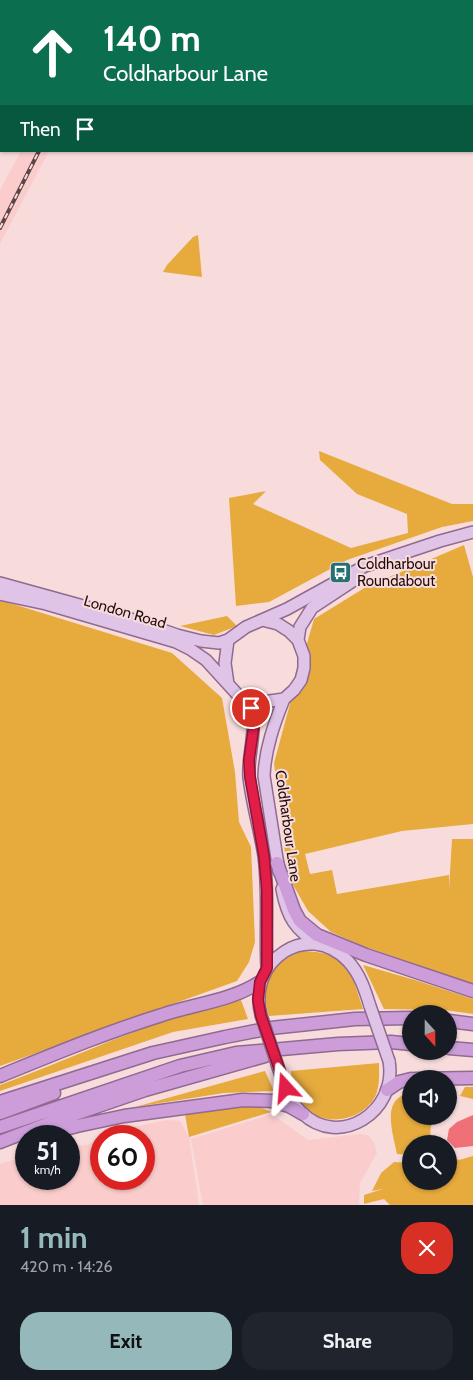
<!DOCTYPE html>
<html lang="en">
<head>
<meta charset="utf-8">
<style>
	body { margin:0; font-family:Cabin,sans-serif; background:#20242c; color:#f1f3f6; height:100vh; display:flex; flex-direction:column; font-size:19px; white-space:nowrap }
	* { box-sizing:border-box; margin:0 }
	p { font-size:16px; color:#9ea1a6 }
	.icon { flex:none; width:28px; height:28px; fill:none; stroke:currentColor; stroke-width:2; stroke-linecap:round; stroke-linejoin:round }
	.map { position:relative; height:1205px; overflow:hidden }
	.details { display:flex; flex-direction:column; background:#171b24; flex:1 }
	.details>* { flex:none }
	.hud { position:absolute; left:0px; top:0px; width:474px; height:152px; box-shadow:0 1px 4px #0004; background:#0b6e4f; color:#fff; overflow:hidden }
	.needle { width:32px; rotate:159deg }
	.controls { position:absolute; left:402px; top:1005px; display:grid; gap:10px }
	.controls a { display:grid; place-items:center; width:55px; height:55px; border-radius:50%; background:#171b24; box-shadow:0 1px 4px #0004; font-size:25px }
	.speed { position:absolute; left:15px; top:1125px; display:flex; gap:10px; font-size:25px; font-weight:700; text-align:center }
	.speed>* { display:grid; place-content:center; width:65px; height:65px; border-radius:50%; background:#171b24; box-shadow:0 1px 4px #0004; line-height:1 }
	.speed small { font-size:12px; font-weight:400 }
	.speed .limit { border:8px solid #d22; background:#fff; color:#111 }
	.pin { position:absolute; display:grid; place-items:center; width:42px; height:42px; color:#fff; margin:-21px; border:2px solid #fff; border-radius:50%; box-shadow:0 1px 5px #0007 }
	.me { position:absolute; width:55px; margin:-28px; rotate:341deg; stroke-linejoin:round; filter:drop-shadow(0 0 4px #0008) }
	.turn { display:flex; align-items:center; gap:18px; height:105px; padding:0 20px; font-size:22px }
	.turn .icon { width:65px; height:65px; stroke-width:2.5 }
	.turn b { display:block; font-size:35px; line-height:42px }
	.then { display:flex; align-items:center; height:48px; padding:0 20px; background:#0003; gap:10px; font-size:19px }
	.round { display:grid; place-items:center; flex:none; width:52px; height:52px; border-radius:20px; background:#20242c }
	.overview { display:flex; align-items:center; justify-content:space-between; height:85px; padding:0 20px }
	h1 { font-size:30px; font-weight:700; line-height:38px; color:#95b8bb }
	.button { display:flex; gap:10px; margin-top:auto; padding:10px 20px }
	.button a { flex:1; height:58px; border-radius:20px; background:#95b8bb; color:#111; font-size:20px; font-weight:700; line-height:58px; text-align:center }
	.button a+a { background:#20242c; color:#f1f3f6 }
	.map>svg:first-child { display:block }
	.built { fill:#fbcccc }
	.green { fill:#e6aa3d }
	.water { fill:#f07078 }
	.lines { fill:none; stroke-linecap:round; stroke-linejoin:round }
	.secondary-casing { stroke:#985c5e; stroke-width:12 }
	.primary-casing { stroke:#906a91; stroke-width:14 }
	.motorway-casing { stroke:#906a91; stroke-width:15 }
	.secondary { stroke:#fff; stroke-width:10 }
	.primary { stroke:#e0c4e8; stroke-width:11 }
	.motorway { stroke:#cc9dd9; stroke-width:12 }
	.rail-casing { stroke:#5e4647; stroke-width:4 }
	.rail { stroke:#f8dcdc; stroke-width:2; stroke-dasharray:5.5; stroke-linecap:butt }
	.primary-bridge-casing { stroke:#906a91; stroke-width:14; stroke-linecap:butt }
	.primary-bridge { stroke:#e0c4e8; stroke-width:11 }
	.route-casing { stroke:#92132f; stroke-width:12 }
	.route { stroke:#e11d48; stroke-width:9 }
	.labels { text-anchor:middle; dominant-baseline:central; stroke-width:4; stroke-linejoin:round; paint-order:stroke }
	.poi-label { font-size:15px; fill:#220b0c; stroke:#f8dcdc; text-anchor:start }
	.street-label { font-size:15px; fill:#220b0c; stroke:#f8dcdc }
</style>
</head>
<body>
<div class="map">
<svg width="473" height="1205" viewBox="0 0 473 1205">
	<rect width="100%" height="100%" fill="#f8dcdc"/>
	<path class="built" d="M21 151H49L0 244V190Z
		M272 1114 308 1140 359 1134 368 1135 374 1143 377 1153 360 1183 359 1205H203L191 1139Z
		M167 1120 180 1121 189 1137 199 1205H0V1164L26 1156V1179H69V1146L87 1145 101 1137V1179H144V1136H102L109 1132Z"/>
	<path class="green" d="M129 0H227L128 1Z
		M198 235 202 277 163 272 167 265 193 237Z
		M319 451 452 504H473V521L442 527 347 560 269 602 236 606 229 498 266 491 253 504 351 548 408 533 407 514 357 494 320 460Z
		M464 545 473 577V824L402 831 305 854 310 874 332 870 337 894 449 875V889L452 839H473V984L363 946 331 932 308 911 292 883 286 862 274 763 291 700 303 688 310 672 311 659 306 647 314 619 366 587Z
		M0 600 172 653 222 698 235 772 239 822 251 847 255 942 249 962 237 981 0 1066Z
		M227 616 237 626 214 635 180 626Z
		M303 951C348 952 351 972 363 1009L269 1016C259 984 271 961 303 951Z
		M363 965 415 980 473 999V1014L445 1010 384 1009Z
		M241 1000 248 1019 173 1032 0 1091V1085C60 1063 118 1036 178 1016 199 1010 221 1005 241 1000Z
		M379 1063C379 1074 380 1086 375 1097 360 1124 319 1127 299 1104 291 1094 292 1083 291 1071Z
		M265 1071 274 1091 224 1093 135 1107Z
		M465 1087H473V1099L460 1096Z
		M411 1093V1116H436C430 1125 428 1134 434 1144H411V1155L397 1154C393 1133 380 1097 411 1093Z
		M238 1106 260 1107 271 1112 189 1137 185 1114Z
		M473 1156V1205H390L384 1199 364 1204V1195L383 1189 372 1191 381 1173 394 1162 411 1163V1181H449V1163L453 1157 459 1160Z"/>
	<path class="water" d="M473 1115V1146L455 1148 447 1140 449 1129 457 1122Z"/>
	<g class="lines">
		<defs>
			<path id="secondary" d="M469 0V1
				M472 8 473 10"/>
			<path id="primary" d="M0 583 134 620 177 635 201 641 219 643 228 640 246 627 287 609 365 566 440 541 473 532
				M0 594 46 604 176 642 190 649 206 660 237 694 248 702H263L284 699 294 690 301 680 304 668V656L298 640 289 631 278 624 262 620
				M298 640 300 627 312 608 356 579
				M228 684 225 663 228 640
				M248 702C260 724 247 753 249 777 252 804 260 830 264 856 269 894 265 931 267 968
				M279 871 264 776C265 749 274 724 284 699
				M282 889C287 917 295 930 320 945
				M261 1015C247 961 307 919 348 961 360 974 365 990 370 1006
				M280 1073C285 1087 290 1102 302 1113 339 1149 398 1112 389 1061"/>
			<path id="motorway" d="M277 863 294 910 300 921 317 935 366 955 473 991
				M449 1021 473 1024
				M449 1048 473 1050
				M0 1076C54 1054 107 1032 162 1015 194 1004 231 1001 260 982
				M415 1079 473 1078
				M387 1090 399 1082 411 1079
				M0 1102 153 1053 225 1037 271 1028 355 1019 411 1018
				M0 1113 54 1093
				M0 1127 180 1066 236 1053 338 1044 391 1042 411 1044
				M39 1136 77 1126 124 1116 243 1100 273 1101 289 1106 303 1114
				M0 1142 52 1122 145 1090 265 1056"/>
		</defs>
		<use href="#secondary" class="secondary-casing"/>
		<use href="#primary" class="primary-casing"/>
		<use href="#motorway" class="motorway-casing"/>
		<use href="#secondary" class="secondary"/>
		<use href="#primary" class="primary"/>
		<use href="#motorway" class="motorway"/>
		<defs>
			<path id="rail" d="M111 1 112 0
				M0 228 39 151"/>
		</defs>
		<use href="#rail" class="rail-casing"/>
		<use href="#rail" class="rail"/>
		<defs>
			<path id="primary-bridge" d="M370 1006 389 1061
				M261 1015 280 1073"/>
		</defs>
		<use href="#primary-bridge" class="primary-bridge-casing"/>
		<use href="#primary-bridge" class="primary-bridge"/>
	</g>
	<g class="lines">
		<defs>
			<path id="route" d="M251 708 254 725 249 760 250 777 264 856 267 890V968L260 982 258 1000 261 1016 286 1088"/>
		</defs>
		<use href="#route" class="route-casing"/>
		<use href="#route" class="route"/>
	</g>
	<defs>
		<symbol id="bus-square" viewBox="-11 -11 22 22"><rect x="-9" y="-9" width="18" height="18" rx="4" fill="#257072" stroke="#f8dcdc"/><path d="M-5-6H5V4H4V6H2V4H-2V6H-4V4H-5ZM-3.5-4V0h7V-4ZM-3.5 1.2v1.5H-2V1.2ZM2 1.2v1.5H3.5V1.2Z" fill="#fff"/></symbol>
	</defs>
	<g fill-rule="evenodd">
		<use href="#bus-square" x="328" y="560" width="25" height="25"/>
	</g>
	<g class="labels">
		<g class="poi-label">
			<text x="357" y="564">Coldharbour<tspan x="357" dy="17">Roundabout</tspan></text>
		</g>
		<g class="street-label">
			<text transform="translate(125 612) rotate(16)">London Road</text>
			<text transform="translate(288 826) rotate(82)">Coldharbour Lane</text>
		</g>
	</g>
</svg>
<div class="controls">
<a><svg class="needle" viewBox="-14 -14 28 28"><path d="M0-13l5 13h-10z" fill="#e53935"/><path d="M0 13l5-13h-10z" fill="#9ea1a6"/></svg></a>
<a><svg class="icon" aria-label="sound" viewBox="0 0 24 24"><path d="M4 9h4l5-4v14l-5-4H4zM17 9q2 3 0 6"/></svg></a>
<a><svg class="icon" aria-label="search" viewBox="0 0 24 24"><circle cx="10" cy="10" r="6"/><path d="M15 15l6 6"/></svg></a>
</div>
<div class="speed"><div>51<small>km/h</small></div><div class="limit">60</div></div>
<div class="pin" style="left:251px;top:708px;background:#d93025"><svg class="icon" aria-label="arrive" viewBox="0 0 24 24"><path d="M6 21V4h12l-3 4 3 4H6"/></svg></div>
<svg class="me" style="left:286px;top:1088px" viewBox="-20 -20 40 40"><path d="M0-17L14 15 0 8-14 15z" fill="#e11d48" stroke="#fff" stroke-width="4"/></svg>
<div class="hud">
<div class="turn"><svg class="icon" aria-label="ahead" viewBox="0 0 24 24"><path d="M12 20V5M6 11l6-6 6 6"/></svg><div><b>140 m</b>Coldharbour Lane</div></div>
<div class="then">Then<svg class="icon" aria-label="arrive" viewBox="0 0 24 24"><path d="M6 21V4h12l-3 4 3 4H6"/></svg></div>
</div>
</div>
<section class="details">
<div class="overview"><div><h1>1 min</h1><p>420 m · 14:26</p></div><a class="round" style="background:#d93025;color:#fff"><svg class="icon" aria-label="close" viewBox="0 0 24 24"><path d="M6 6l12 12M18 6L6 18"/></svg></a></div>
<div class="button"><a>Exit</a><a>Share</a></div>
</section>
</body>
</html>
